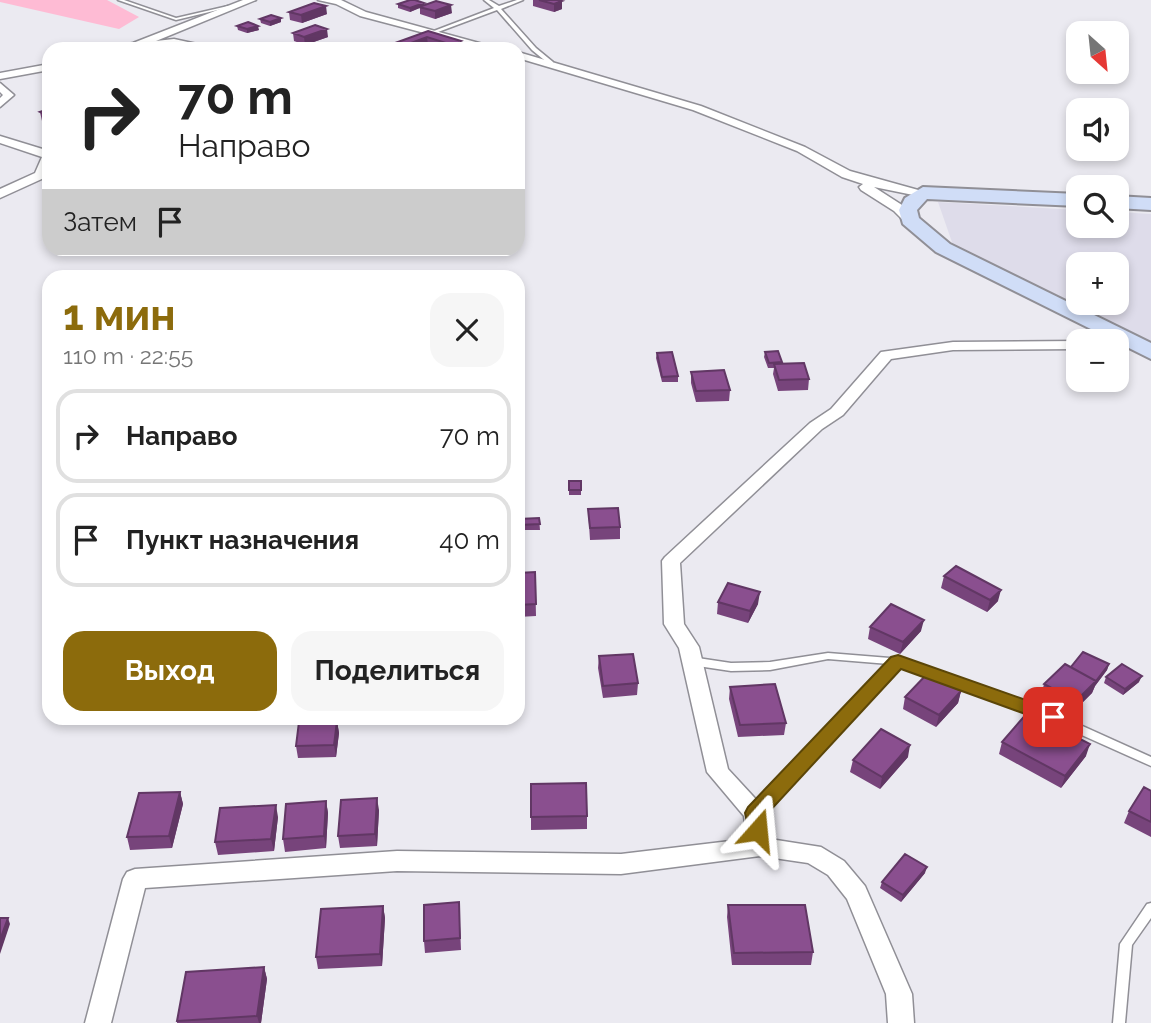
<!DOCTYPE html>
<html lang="ru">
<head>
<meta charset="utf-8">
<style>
	body { margin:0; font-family:Raleway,sans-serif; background:#f6f6f6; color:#222; height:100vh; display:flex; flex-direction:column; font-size:26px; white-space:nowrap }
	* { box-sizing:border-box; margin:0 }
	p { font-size:23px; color:#767676 }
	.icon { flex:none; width:38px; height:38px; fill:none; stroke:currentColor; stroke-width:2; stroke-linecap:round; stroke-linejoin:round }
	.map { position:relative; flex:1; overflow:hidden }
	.panel { position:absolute; left:42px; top:270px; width:483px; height:455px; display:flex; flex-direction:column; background:#fff; border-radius:21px; box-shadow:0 4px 10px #0003 }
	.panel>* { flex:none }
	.banner { position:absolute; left:42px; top:42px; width:483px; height:214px; border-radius:21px; box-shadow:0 4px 10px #0003; background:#fff; color:#222; overflow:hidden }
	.needle { width:46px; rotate:153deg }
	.controls { position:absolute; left:1066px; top:21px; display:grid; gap:14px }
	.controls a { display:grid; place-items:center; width:63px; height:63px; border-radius:14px; background:#fff; box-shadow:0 4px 10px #0003; font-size:35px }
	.pin { position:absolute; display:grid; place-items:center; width:60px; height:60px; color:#fff; margin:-30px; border-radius:14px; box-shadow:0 4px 10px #0006 }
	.me { position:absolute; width:77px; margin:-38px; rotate:18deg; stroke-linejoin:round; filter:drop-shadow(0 0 5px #0008) }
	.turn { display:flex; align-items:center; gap:24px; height:147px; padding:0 21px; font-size:32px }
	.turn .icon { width:91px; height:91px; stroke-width:2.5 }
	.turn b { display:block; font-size:49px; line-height:60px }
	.then { display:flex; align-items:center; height:66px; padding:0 21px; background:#0003; gap:14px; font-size:26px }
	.round { display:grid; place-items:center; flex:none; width:74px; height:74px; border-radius:21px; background:#f6f6f6 }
	.summary { display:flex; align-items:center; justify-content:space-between; height:119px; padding:0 21px }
	h1 { font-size:42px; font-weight:700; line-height:52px; color:#8c6b0c }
	.button { display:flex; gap:14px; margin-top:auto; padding:14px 21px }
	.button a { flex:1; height:80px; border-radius:21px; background:#8c6b0c; color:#fff; font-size:28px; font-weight:700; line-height:80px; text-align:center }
	.button a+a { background:#f6f6f6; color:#222 }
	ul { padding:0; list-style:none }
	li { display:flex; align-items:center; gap:21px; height:94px; margin:0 14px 10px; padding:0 7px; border:4px solid #e0e0e0; border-radius:21px }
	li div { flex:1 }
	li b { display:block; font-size:26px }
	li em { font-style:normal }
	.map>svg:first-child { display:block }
	.built { fill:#dedcea; fill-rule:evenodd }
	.green { fill:#febbd4 }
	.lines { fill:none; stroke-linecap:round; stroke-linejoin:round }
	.lane-casing { stroke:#908f96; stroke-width:3 }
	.street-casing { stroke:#908f96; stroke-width:3 }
	.secondary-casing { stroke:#908f96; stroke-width:4 }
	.lane { fill:#fff; fill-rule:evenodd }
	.street { fill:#fff; fill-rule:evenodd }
	.secondary { fill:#d0ddf7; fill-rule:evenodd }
	.wall { fill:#77447b }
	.shaded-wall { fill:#613764 }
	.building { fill:#8a4f8f; stroke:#613764; stroke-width:2 }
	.route { fill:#8c6b0c; stroke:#5b4608; stroke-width:2 }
</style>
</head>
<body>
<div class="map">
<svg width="1151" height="1023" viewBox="0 0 1151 1023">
	<rect width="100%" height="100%" fill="#ebeaf1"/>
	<path class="built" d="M938 202 1078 210V226H1116L1117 212 1151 214V341L953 245ZM1078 264H1116V303H1078Z"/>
	<path class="green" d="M0 0H107L139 17 119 29 0 2Z"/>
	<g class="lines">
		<defs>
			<path id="lane" d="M118 0H124L176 18 228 6 230 7 176 20Z
				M484 0H489L499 6 517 0H523L501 9 536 48 553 62V64H549L532 50 497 10 430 35 426 34 494 8Z
				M828 653 902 659 1036 705 1151 757V766L1028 711 900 665 759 816 755 817 751 816 749 813 751 810 889 664 828 659 770 670 731 671 691 665 687 663 686 661 687 659 691 657 731 663 770 662Z
				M1151 903V918L1132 945 1125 1023H1113L1120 944 1147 904Z"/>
			<path id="street" d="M243 0H256L156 41 174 39 220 49 174 45 103 49 133 43Z
				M318 0H341L366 12 501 49H485L360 16 336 4Z
				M518 52 701 106 805 147 850 171 929 193 923 197 874 187 902 205 916 220 914 223H906L894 211 861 190 859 187 863 184 842 177 797 151 693 110 518 58Z
				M49 64V70L0 79V73Z
				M0 83 14 95 0 107V98L3 95 0 92Z
				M0 136 49 151V168L44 178 0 198V189L35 173 42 157 0 143Z
				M1078 341V349L953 350 891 359 843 415 822 429 680 563 684 624 699 647 728 769 763 807 770 839 821 847 844 861 865 886 912 994 914 1023H888L886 994 847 899 828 875 808 863 760 856 621 874 397 871 145 888 111 1023H85L123 879 127 872 135 869 397 851 621 854 747 839 744 816 707 772 679 648 664 624 662 561 665 557 810 423 831 409 881 352 953 342 1078 341H1081Z"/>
			<path id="secondary" d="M923 187 1078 194V206L927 199 917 210 919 218 950 244 1151 343V359L936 252 903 224 899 210 905 198Z
				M1116 196 1151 198V210L1116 208Z"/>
		</defs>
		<use href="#lane" class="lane-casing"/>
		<use href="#street" class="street-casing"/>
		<use href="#secondary" class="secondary-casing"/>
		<use href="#lane" class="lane"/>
		<use href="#street" class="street"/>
		<use href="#secondary" class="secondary"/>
	</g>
	<path class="wall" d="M533 0H559L562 9 554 12 533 6Z
		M398 4 424 5 452 13 435 19 420 14V8L410 12 398 8Z
		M289 12 327 14 302 23 290 20Z
		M260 19 281 22 270 26 261 23Z
		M237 26 259 30 247 33 238 30Z
		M428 31 461 49H422L430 46 428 45 417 49H384V47Z
		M293 33 328 37 305 45 294 41Z
		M49 109V124L42 121 40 112Z
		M765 352 782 362 781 363 809 379 808 390 778 391 773 374 774 368H768L764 357Z
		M657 353 678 376V382H662L656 358Z
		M691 372 730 390 729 401 696 402 691 383Z
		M569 481H581V495H569Z
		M588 509 620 527V539L590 540Z
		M539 518 540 530H519V519Z
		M535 572 536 616 518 617V573Z
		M944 576 998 601 987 612 941 588Z
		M718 602 758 604 748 623 717 614Z
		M870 627 921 631 900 654 868 639Z
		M599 656 638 683 637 695 603 698 598 668Z
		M1109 664 1107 670 1095 686 1092 693 1072 713 1041 696 1044 684 1071 667Z
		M1106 677 1139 682 1123 695 1104 683Z
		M730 687 786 723 784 735 738 737 729 699Z
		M961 691 958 703 936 727 903 709 905 697Z
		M337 721 339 733 336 757 298 758 296 746Z
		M1002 742 1086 756 1061 788 999 754Z
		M908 757 880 789 850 772 853 760Z
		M531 784 587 816V829L531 830Z
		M1151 791V837L1124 823 1129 811Z
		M180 792 183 804 172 848 130 850 127 837Z
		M326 801 328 813 326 848 285 852 283 839Z
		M379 810 377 846 340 848 338 836Z
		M278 817 274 851 218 855 215 842Z
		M925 873 901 902 880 888 882 882Z
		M459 902 461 950 425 953 424 941Z
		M728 905 813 952 811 965H732L727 917Z
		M383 906 385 918 382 966 318 969 316 957Z
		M264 967 267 979 261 1023H177V1021Z"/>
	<path class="shaded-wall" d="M562 1V9L554 12V4Z
		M424 3V7H419V8L410 12V8Z
		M451 5 452 13 435 19V11Z
		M326 6 327 14 302 23 301 15Z
		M281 18V22L270 26V22Z
		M258 26 259 30 247 33V29Z
		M327 29 328 37 305 45 304 37Z
		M427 37 428 45 417 49H400V47Z
		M461 41V49H453L452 45Z
		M1001 590 998 601 987 612 990 600Z
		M760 592 758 604 748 623 750 611Z
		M924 620 921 631 900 654 903 642Z
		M1109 664 1107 670 1095 686 1092 693 1072 713 1076 701Z
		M1142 676 1139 682 1123 695 1125 689Z
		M961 691 958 703 936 727 939 715Z
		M337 721 339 733 336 757 334 745Z
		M1090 744 1086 756 1061 788 1065 776Z
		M910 745 908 757 880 789 882 777Z
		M180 792 183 804 172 848 169 836Z
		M377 798 379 810 377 846 375 834Z
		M326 801 328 813 326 848 324 836Z
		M276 805 278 817 274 851 271 839Z
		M927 867 925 873 901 902 903 895Z
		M383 906 385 918 382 966 380 954Z
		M8 918 10 924 0 954V940Z
		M264 967 267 979 261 1023H259L257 1016Z"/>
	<path class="building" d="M410 0H415L424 3 410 8 398 4Z
		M539 0H558L562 1 554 4Z
		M436 1 451 5 435 11 419 7Z
		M314 3 326 6 301 15 289 12Z
		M271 15 281 18 270 22 260 19Z
		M248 22 258 26 247 29 237 26Z
		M315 25 327 29 304 37 293 33Z
		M428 31 461 41 452 45 427 37 400 47 405 49H390L384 47Z
		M432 45 442 48 422 49Z
		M49 109V116L40 112Z
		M778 351 782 362 769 363 765 352Z
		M672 352 678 376 662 377 657 353Z
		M804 363 809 379 779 380 774 364Z
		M724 370 730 390 696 391 691 372Z
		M569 481H581V490H569Z
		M618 508 620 527 590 528 588 509Z
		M539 518 540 524 519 525V519Z
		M956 566 1001 590 990 600 944 576Z
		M535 572 536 604 518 605V573Z
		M728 583 760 592 750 611 718 602Z
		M891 604 924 620 903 642 870 627Z
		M1083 652 1109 664 1096 681 1071 667Z
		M633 654 638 683 603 686 599 656Z
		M1065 664 1096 681 1076 701 1044 684Z
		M1122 664 1142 676 1125 689 1106 677Z
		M927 674 961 691 939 715 905 697Z
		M775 684 786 723 740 725 730 687Z
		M1028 712 1090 744 1065 776 1002 742Z
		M337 721 334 745 296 746 299 722Z
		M881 729 910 745 882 777 853 760Z
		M586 783 587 816 531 817V784Z
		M1144 787 1151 791V822L1129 811Z
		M180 792 169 836 127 837 139 793Z
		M377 798 375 834 338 836 341 800Z
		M326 801 324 836 283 839 286 804Z
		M276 805 271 839 215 842 220 808Z
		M905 854 927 867 903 895 882 882Z
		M459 902 460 938 424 941V905Z
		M728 905H805L813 952 734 953Z
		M383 906 380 954 316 957 321 909Z
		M0 918H8L0 940Z
		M264 967 257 1016 177 1021 186 972Z"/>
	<path class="route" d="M898 655 1060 712 1062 717 1060 722 1053 724 901 669 766 815 768 830 765 836 758 838 750 836 745 813 748 807 891 657Z"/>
</svg>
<div class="controls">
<a><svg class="needle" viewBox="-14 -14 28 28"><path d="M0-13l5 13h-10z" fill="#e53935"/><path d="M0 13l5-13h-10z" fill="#767676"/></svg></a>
<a><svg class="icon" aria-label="sound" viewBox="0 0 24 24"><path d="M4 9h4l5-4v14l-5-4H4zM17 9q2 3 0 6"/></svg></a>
<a><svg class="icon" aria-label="search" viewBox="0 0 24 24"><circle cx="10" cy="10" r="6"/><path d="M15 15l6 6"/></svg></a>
<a>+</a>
<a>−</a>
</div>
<div class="pin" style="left:1053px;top:717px;background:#d93025"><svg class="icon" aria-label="arrive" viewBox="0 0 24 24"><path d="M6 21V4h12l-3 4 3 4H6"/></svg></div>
<svg class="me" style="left:758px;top:830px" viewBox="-20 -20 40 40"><path d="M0-17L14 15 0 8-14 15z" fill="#8c6b0c" stroke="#fff" stroke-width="4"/></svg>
<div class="banner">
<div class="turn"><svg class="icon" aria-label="right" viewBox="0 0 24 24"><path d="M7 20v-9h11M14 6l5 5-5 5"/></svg><div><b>70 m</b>Направо</div></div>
<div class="then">Затем<svg class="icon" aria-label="arrive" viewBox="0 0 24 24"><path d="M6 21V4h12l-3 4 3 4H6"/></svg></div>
</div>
<section class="panel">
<div class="summary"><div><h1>1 мин</h1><p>110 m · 22:55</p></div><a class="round"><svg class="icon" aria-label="close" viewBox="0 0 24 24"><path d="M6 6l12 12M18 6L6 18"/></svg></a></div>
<ul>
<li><svg class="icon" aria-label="right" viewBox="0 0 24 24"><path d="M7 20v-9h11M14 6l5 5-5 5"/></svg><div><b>Направо</b></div><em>70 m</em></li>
<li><svg class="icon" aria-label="arrive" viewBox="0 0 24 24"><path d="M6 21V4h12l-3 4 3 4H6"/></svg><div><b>Пункт назначения</b></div><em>40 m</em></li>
</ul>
<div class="button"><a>Выход</a><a>Поделиться</a></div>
</section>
</div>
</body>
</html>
